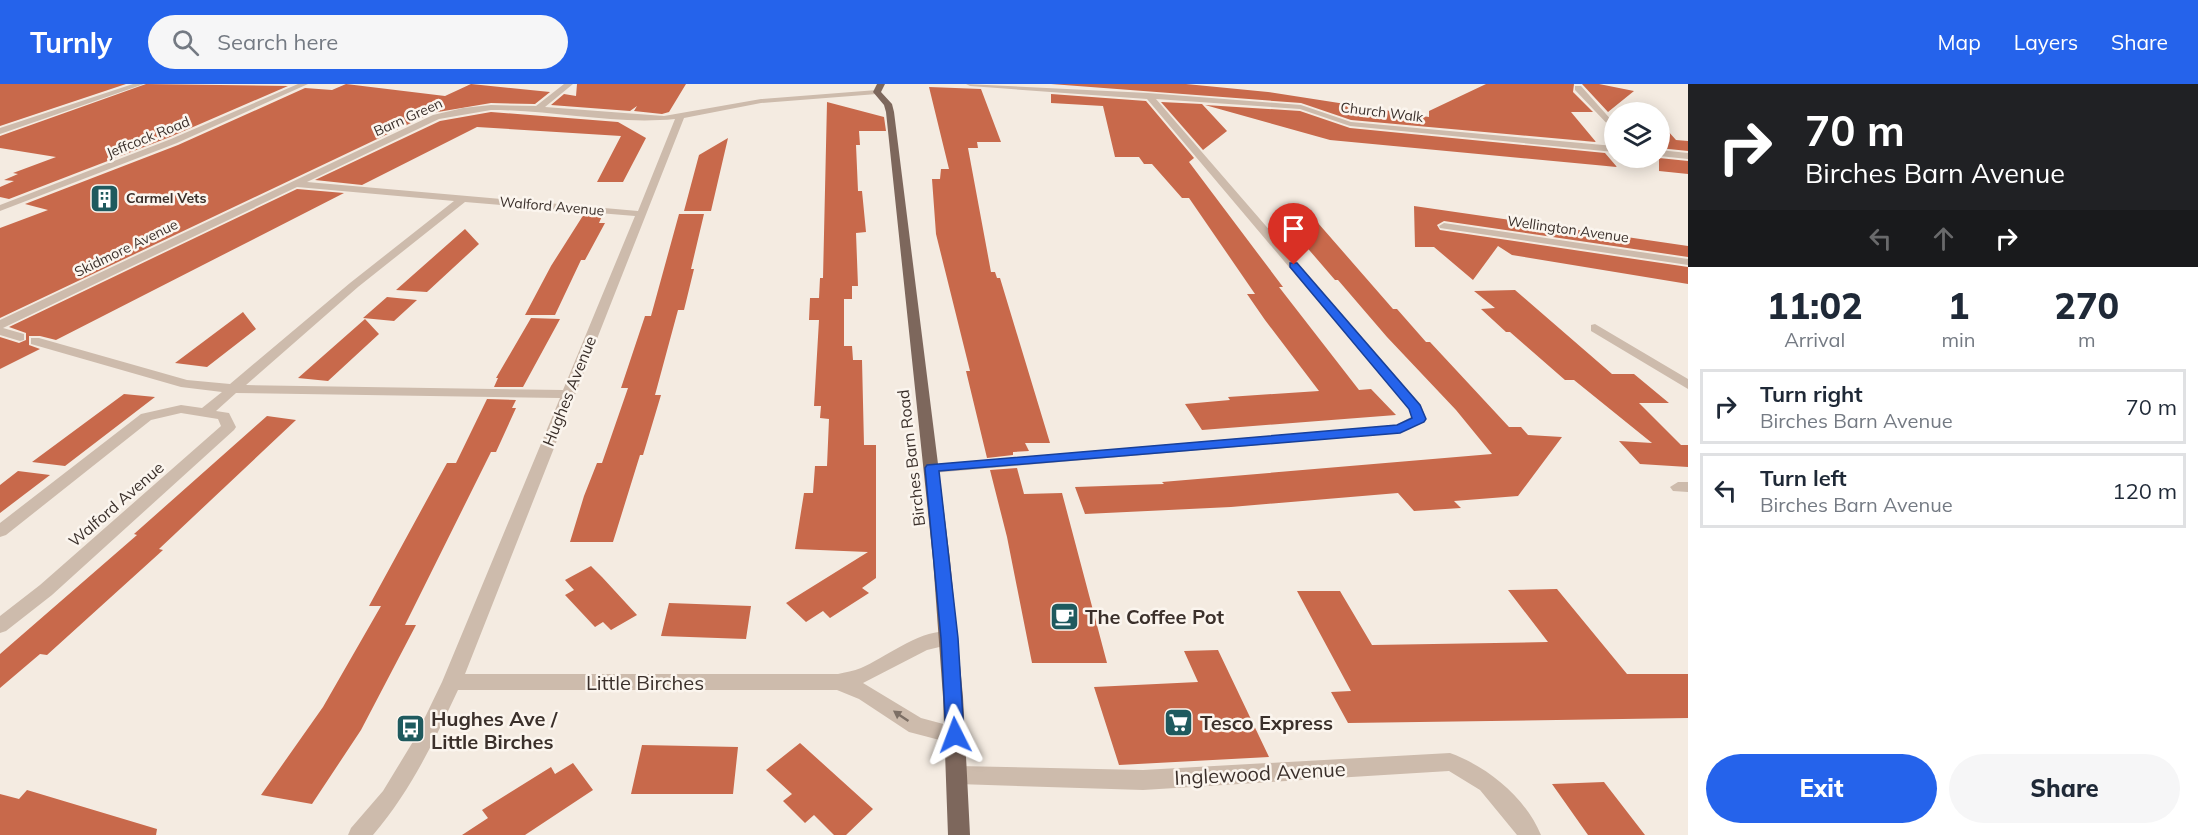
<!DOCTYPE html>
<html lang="en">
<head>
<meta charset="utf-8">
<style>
	body { margin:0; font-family:Mulish,sans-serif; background:#f6f6f7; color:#1f2937; height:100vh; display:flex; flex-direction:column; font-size:22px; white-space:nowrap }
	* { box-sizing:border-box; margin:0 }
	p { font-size:20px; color:#747a83 }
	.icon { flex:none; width:33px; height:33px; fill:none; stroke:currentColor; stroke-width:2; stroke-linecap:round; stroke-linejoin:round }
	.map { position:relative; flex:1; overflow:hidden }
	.sheet { display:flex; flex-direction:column; background:#fff; width:510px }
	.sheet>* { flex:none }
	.banner { background:#202124; color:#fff; overflow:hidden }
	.buttons { position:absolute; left:1604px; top:18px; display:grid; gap:12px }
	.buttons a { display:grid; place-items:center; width:66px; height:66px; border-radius:50%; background:#fff; box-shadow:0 3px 15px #0003; font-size:30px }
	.pin { position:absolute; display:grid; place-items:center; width:51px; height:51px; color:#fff; margin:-62px -26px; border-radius:50% 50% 50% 0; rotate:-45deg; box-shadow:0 0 6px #0007 }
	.pin .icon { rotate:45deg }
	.me { position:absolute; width:66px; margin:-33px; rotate:357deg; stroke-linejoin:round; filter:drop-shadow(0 0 4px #0008) }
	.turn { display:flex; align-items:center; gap:21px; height:126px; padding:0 18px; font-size:27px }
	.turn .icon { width:78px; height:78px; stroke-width:2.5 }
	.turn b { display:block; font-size:42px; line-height:51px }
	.lanes { display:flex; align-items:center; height:57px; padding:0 18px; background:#0003; justify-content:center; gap:30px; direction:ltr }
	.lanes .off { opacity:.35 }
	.eta { display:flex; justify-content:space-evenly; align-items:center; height:102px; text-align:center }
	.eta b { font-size:36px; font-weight:800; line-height:42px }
	.action { display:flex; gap:12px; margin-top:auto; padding:12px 18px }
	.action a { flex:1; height:69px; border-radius:36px; background:#2563eb; color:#fff; font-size:24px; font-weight:800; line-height:69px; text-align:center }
	.action a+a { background:#f6f6f7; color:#1f2937 }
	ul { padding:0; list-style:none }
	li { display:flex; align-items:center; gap:18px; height:75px; margin:0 12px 9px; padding:0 6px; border:3px solid #e0e1e3; border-radius:0px }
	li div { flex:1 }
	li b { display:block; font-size:22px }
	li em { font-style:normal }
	header { display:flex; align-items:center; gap:36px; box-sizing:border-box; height:84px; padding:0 30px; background:#2563eb; color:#fff }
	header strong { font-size:28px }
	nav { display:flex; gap:33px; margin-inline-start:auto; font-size:21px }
	.search { width:420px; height:54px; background:#f6f6f7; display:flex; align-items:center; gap:15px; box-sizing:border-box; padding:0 21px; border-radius:33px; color:#747a83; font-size:22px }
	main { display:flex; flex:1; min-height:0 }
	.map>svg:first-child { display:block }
	.building { fill:#c8694b }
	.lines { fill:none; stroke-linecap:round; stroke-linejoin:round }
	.minor { fill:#cdbbac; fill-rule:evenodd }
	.major { fill:#7d675c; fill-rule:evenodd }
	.oneway { fill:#7d6f65 }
	.route { fill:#2563eb; stroke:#184099; stroke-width:1.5 }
	.labels { text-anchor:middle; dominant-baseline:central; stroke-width:5; stroke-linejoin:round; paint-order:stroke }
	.far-street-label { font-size:14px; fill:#3b302b; stroke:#fbf5ee }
	.far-poi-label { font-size:14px; font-weight:bold; fill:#3b302b; stroke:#fbf5ee; text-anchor:start }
	.street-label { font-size:16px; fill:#3b302b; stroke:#fbf5ee }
	.near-poi-label { font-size:20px; font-weight:bold; fill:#3b302b; stroke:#fbf5ee; text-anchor:start }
	.near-street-label { font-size:20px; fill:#3b302b; stroke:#fbf5ee }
</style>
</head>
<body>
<header>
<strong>Turnly</strong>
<div class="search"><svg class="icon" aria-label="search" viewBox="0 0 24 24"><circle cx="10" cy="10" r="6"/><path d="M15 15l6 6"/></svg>Search here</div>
<nav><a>Map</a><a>Layers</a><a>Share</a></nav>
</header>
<main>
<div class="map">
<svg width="1688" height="751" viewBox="0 0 1688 751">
	<rect width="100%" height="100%" fill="#f4ebe1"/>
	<path class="building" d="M0 0H126L0 42Z
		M146 0 288 2 170 53 9 115 0 113V103L14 97 4 96 18 90 13 89 56 73 0 64V52Z
		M346 0 445 12 471 0 550 8 535 20 491 19 432 29 0 234V144L48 126 25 120 178 61 305 4 332 6Z
		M577 0H686L669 28 662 30 634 27 637 22 630 27 551 21 564 10 576 12Z
		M1051 0H1186L1268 8 1429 33V27L1486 0H1574L1573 8 1593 28H1571L1596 58 1351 36 1301 19Z
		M1582 0H1599L1634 7 1608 28Z
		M929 3 981 5 1001 58H977L978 64H968L991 188H995L997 194H1000L1050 359H1025L1029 367 1013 368V371L987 374 966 287H970L936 150 932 95H940L941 85H949Z
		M1051 10 1146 17 1194 74 1189 78 1283 203H1279L1359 306 1371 305 1396 331 1202 346 1185 320 1230 316 1228 313 1319 307 1265 236 1247 210H1255L1189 114H1182L1152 80H1144L1139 73H1115L1103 22 1051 19Z
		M827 18 884 33 886 47H859L860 61H856L858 107H862L866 148 856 149 858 202H852V215H844V262H852L853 276H862L864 361H876V494L862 504 869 509 830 534 823 527 806 538 786 519 868 468 795 465 804 409H813L815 382H827L829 335 820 334 821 322H814L819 236H809L810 214H819L820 194H823Z
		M1161 18 1202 20 1227 47 1203 66Z
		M1205 21 1300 27 1350 44 1605 69 1617 83 1330 56Z
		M491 28 618 38 646 54 623 98H597L621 52 477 43 362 101 315 96 440 37Z
		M1659 37 1676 56 1688 57V67L1659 64Z
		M728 54 711 127H684L699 71Z
		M1659 74 1688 77V90L1659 87Z
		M297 105 344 109 56 256 40 252H29V261L40 265 0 285V253L19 259 26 256V249L9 243Z
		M1414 122 1688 162V173L1444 137 1437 141 1440 146 1688 183V200L1512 171 1498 162 1473 196 1434 163H1415Z
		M584 130 602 132 599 139H605L585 176H581L555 231H525L551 182Z
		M679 130H704L691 185H694L684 226H678L655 311H661L643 371H640L613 458H570L584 412 597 379H602L628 304H621L645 232H651Z
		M1279 131H1311L1393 225H1397L1426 258H1430L1509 343H1521L1528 351 1562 353 1518 412 1454 417 1461 424 1414 427 1398 409 1231 423 1085 430 1075 403 1164 400 1162 398 1492 370 1456 326 1387 253 1338 196H1335Z
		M465 145 479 160 427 208 396 206Z
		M1515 206 1612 290H1634L1669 319H1639L1681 361H1688V383L1640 380 1619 357 1652 359 1574 296H1565L1510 248H1506L1481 225 1495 224 1474 207Z
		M387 213 417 216 394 237 363 234Z
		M243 228 256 245 207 283 175 279Z
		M531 234 560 235 523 303H494L498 294H496Z
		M365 235 379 250 328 297 298 294Z
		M124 310 155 313 65 382 32 378Z
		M487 315 516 316 512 324H516L496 368H491L405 541H416L361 646 312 720 261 711 323 623 381 522H369L447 379H456Z
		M267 332 296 336 159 465 163 466 47 571 40 570 0 604V570L137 451 134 450Z
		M1017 384 1024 410 1062 409 1107 579H1032L1007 453 990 386Z
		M18 387 50 391 0 429V401Z
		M591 482 602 493 637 531 611 546 603 538 595 543 565 511 574 506 565 496Z
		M1557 505 1627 590H1688V634L1348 639 1331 608 1351 607 1297 507H1340L1372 561 1548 558 1508 506Z
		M669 519 751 522 746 555 661 552Z
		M1218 566 1269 673 1119 681 1094 603 1198 598 1184 567Z
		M800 659 873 725 846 751H834L814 731 805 739 783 717 792 710 766 686Z
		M642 661 738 663 733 710H631Z
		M573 679 593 706 525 751H462L488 734 482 726 551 683 555 690Z
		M1604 698 1645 751H1588L1552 700Z
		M27 706 157 745 156 751H0V710L19 715Z"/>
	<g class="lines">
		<path class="minor" d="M133 0H144L0 50V44Z
			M298 0H308L177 59 0 127V121L171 55Z
			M564 0H573L545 23 664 32 761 15 877 6 881 8 877 10 761 19 684 34 465 590H838C845 588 854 587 861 584 887 573 926 540 956 549L958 554 956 559 927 566 863 599 921 634 962 645 965 651 962 657 955 660 909 648 859 615 837 606H458C433 659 412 705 373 751H348L351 744 383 707 414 656 442 598 560 314 236 309 216 327 229 329 236 343 234 346 52 511 6 547 0 549V532L40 501 221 342 218 335 181 329 151 336 6 451 0 453V439L141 330 181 321 202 324 222 308 181 303 31 260V254H39L187 296 230 300 350 199 454 117 297 103 3 244 24 250V256L20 257 0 251V236L433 31 463 24 491 21 536 22ZM491 26C552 26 614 41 675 35L638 127 307 98 439 35ZM465 118 635 132 563 306 246 301 358 203Z
			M966 0 1148 9 1301 21 1351 38 1614 62V68L1350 42 1300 25 1156 15 1421 321 1426 335 1399 349 932 389 927 387 924 384 927 381 1396 341 1411 333 1409 325 1147 15 970 2Z
			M1575 2H1581L1614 39V47L1575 6Z
			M1659 66 1688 69V75L1659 72Z
			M1444 139 1688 175V181L1440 144 1439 142Z
			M1595 240 1688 295V305L1591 247V241Z
			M1678 398H1688V408L1673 407 1670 403Z
			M1450 669C1488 683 1525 713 1541 751H1517L1480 706 1449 687 1143 706 958 700 950 698 947 691 950 684 958 682 1143 686Z"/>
		<path class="major" d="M877 0H885L881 8 892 20 894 28 950 476 963 613 970 751H948L943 613 933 476 886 28 884 21 873 8Z"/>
	</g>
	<defs><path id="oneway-solid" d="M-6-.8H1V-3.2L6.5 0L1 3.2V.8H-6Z" transform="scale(1.5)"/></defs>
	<use class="oneway" href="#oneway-solid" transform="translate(901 632) rotate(-146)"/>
	<path class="route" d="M1290 179H1297L1420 321 1426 335 1424 338 1400 349 939 387 958 554 964 651 962 657 955 659 948 657 946 651 941 554 925 384 927 381 1397 341 1412 334 1409 325 1290 183Z"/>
	<defs>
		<symbol id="building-square" viewBox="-11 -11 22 22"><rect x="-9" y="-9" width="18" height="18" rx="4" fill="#1f5a5e" stroke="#fbf5ee"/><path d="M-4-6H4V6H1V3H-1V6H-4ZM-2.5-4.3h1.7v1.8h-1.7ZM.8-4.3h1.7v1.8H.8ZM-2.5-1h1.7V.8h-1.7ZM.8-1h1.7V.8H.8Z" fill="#fff"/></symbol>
		<symbol id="cafe-square" viewBox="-11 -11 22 22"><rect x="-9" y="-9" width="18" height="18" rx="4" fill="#1f5a5e" stroke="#fbf5ee"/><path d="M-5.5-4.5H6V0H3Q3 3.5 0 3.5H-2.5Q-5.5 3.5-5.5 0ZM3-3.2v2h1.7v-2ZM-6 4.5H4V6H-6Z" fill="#fff"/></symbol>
		<symbol id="supermarket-square" viewBox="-11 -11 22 22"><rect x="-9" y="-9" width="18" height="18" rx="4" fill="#1f5a5e" stroke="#fbf5ee"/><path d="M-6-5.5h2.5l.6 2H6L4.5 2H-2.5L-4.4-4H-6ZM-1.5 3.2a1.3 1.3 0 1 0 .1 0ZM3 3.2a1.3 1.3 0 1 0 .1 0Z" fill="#fff"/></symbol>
		<symbol id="bus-square" viewBox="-11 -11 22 22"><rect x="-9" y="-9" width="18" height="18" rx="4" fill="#1f5a5e" stroke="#fbf5ee"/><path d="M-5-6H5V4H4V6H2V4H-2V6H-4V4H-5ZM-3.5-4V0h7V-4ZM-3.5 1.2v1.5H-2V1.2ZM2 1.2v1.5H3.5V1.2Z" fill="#fff"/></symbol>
	</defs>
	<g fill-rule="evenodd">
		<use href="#building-square" x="88" y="98" width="33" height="33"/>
		<use href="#cafe-square" x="1048" y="516" width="33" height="33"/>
		<use href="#supermarket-square" x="1162" y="622" width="33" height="33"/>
		<use href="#bus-square" x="394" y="628" width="33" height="33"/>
	</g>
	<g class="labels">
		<g class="far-street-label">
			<text transform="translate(1382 28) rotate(7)">Church Walk</text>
			<text transform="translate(408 33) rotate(-24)">Barn Green</text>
			<text transform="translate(148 53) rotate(-22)">Jeffcock Road</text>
			<text transform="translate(552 122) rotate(5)">Walford Avenue</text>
			<text transform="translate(1568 145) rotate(8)">Wellington Avenue</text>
			<text transform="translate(126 164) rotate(-26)">Skidmore Avenue</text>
		</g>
		<g class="far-poi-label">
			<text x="126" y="114">Carmel Vets</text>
		</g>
		<g class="street-label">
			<text transform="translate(569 307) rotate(-68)">Hughes Avenue</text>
			<text transform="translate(911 374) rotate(-97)">Birches Barn Road</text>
			<text transform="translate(116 420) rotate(-41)">Walford Avenue</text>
		</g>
		<g class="near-poi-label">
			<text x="1085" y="532">The Coffee Pot</text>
			<text x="431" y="634">Hughes Ave /<tspan x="431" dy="23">Little Birches</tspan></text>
			<text x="1200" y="638">Tesco Express</text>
		</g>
		<g class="near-street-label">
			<text x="645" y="598">Little Birches</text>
			<text transform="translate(1260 689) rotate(-3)">Inglewood Avenue</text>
		</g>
	</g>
</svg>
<div class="buttons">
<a><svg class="icon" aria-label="layers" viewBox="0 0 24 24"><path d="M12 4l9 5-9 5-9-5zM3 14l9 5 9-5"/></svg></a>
</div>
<div class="pin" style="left:1294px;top:181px;background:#d93025"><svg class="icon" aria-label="arrive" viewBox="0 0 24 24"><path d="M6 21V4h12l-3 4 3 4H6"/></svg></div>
<svg class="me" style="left:955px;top:651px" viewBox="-20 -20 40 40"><path d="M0-17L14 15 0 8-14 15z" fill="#2563eb" stroke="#fff" stroke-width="4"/></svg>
</div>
<section class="sheet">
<div class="banner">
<div class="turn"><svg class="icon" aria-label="right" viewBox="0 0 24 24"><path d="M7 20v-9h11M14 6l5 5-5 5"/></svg><div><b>70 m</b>Birches Barn Avenue</div></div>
<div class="lanes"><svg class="icon off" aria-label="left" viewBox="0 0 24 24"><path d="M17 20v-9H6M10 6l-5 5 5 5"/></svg><svg class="icon off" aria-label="ahead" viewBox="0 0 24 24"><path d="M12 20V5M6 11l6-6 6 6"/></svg><svg class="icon" aria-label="right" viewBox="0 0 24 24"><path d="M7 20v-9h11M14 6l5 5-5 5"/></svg></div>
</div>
<div class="eta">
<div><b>11:02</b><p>Arrival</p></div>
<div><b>1</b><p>min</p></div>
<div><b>270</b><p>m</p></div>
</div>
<ul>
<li><svg class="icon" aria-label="right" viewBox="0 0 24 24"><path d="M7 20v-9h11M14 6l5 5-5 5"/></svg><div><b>Turn right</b><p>Birches Barn Avenue</p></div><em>70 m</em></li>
<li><svg class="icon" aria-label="left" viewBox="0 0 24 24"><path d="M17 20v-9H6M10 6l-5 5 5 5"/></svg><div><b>Turn left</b><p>Birches Barn Avenue</p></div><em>120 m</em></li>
</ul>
<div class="action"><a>Exit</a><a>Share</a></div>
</section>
</main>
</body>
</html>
